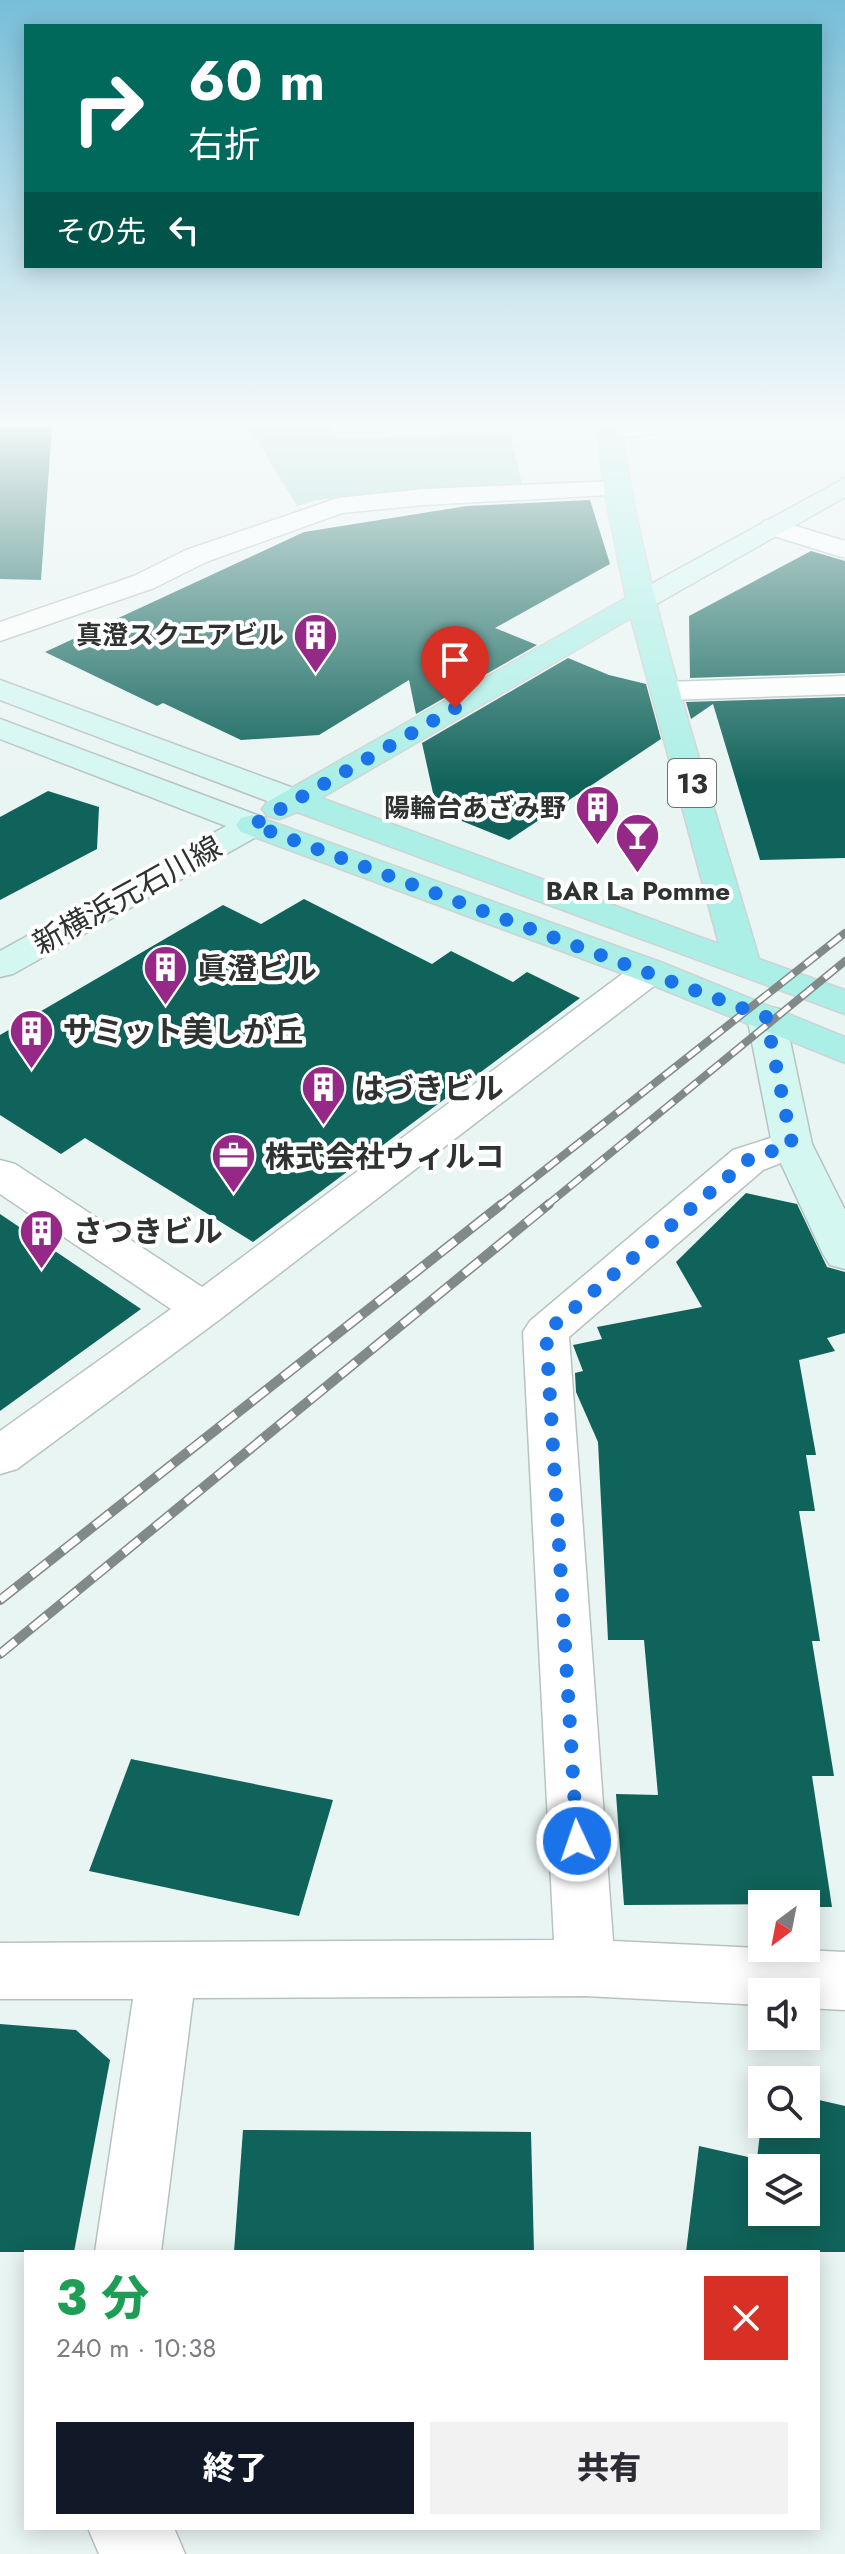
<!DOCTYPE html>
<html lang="ja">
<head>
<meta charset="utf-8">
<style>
	body { margin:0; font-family:Jost,"Noto Sans JP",sans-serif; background:#f2f2f3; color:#2b2b33; height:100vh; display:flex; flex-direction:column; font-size:30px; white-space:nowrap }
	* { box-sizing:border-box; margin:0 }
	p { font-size:26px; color:#7c7c81 }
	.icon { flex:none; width:44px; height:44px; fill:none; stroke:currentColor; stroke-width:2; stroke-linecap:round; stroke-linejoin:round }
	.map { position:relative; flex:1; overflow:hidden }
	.side { position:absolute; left:24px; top:2250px; width:796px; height:280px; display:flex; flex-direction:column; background:#fff; border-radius:0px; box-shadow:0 4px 20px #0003 }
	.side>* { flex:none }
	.hud { position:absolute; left:24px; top:24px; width:798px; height:244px; border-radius:0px; box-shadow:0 4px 20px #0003; background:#00695c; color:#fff; overflow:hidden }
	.needle { width:52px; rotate:212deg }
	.fabs { position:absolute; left:748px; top:1890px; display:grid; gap:16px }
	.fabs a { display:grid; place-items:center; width:72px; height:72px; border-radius:0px; background:#fff; box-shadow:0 4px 20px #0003; font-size:40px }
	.pin { position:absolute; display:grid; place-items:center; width:68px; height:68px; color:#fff; margin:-82px -34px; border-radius:50% 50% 50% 0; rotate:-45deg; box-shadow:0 0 8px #0007 }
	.pin .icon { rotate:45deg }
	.me { position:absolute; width:88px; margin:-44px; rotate:357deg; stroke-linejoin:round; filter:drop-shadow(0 0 6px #0008) }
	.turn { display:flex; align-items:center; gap:28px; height:168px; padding:0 32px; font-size:36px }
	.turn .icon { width:104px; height:104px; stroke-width:2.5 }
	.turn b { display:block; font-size:56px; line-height:68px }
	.then { display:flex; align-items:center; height:76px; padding:0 32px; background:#0003; gap:16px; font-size:30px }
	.round { display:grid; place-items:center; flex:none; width:84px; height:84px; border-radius:0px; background:#f2f2f3 }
	.headline { display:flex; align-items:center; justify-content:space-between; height:136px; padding:0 32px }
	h1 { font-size:48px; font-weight:800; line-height:60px; color:#1e9e55 }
	.primary-button { display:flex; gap:16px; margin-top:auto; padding:16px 32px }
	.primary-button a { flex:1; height:92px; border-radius:0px; background:#111827; color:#fff; font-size:32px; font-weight:800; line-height:92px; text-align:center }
	.primary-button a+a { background:#f2f2f3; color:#2b2b33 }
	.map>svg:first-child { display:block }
	.green { fill:#a2d9d0 }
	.building { fill:#10635a; fill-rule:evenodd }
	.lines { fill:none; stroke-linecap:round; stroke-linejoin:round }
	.street-casing { stroke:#b8c3c1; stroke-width:3 }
	.secondary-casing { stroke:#b8c3c1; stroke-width:3 }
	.primary-casing { stroke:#d1d2d2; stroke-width:3 }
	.street { fill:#fff; fill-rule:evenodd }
	.secondary { fill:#d5f7f2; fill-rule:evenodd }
	.primary { fill:#abefe6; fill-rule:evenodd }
	.rail-far1-casing { stroke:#828a89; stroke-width:8 }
	.rail-casing { stroke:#828a89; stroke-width:10 }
	.rail-far1 { stroke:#fff; stroke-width:5; stroke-dasharray:15; stroke-linecap:butt }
	.rail { stroke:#fff; stroke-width:7; stroke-dasharray:20; stroke-linecap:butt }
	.route { stroke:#1a73e8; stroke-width:14; stroke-dasharray:0 25.2 }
	.labels { text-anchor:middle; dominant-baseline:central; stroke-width:8; stroke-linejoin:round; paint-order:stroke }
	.far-poi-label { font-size:26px; font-weight:bold; fill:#2e3231; stroke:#fff; text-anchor:end }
	.shield { fill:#fff; stroke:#6d706f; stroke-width:2 }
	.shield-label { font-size:28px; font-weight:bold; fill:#2e3231 }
	.street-label { font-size:30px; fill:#2e3231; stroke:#fff }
	.poi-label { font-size:30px; font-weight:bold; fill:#2e3231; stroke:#fff; text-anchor:start }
</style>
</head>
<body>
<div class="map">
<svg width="845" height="2554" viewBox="0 0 845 2554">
	<rect width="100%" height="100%" fill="#e9f5f3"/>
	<path class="green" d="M249 427H331L336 438 510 434 522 484 316 500 297 506Z"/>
	<path class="building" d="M0 427H52L41 580 0 579Z
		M590 500 610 564 495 628 537 645 416 714 409 680 319 735 241 740 163 703 157 706 45 652 304 532 467 506Z
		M811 551 845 561V673L690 678 689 616Z
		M568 658 609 675 646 684 661 739 509 840 437 811 422 743Z
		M845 697V858L760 860 713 704 691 719 686 702Z
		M48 791 99 807 97 849 0 900V817Z
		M304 899 432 964 451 951 513 982 527 972 580 998 253 1242 85 1138 61 1154 0 1115V1035L223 905 261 924Z
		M746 1193 797 1204 827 1267 845 1272V1333L827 1338 835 1351 799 1360 816 1455H806L815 1511H799L820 1641H812L834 1776H812L832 1907H806V1904L624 1905 616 1794 658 1795 644 1640H608L598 1442 576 1392 575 1373 583 1371 573 1345 602 1339 597 1327 702 1307 676 1262Z
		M0 1214 141 1309 0 1411Z
		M131 1759 333 1800 299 1916 89 1871Z
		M0 2024 76 2030 110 2060 74 2252H0Z
		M806 2097 845 2106V2252H686L699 2146 757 2159 762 2116V2124H806ZM762 2168H806V2212H762Z
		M243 2130 531 2132 534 2252H234Z"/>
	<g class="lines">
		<defs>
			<path id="street" d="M598 427H662L659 432C641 437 618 438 600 433Z
				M617 481 626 484 630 489 626 494 424 505 342 513 206 562 154 588 0 641V622L134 576 186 550 338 498 424 489Z
				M773 519 845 541V558L764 533 760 527 764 521Z
				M845 676V694L667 700 656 697 652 691 656 685 667 682Z
				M650 960 663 963 668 971 663 979 219 1320 17 1469 0 1474V1431L171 1309 0 1194V1160L15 1164 202 1287 637 963Z
				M792 1131 806 1135 812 1144 806 1153 763 1170 569 1337 613 1941 845 1952V2010L806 2008V1992H762V2005L585 1996 193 1998 161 2252H95L133 1999H0V1943L554 1940 523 1332 530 1321 733 1150Z
				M88 2528H174L185 2554H99Z"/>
			<path id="secondary" d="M845 478V497L651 607 641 610 631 607 627 601 631 595Z
				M0 680 307 793 312 800 307 807 295 810 283 807 0 700Z
				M0 719 265 818 270 825 265 832 13 974 0 977V951L226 826 0 739Z
				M766 1006 779 1009 785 1017 812 1144 845 1210V1269L830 1265 823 1254 772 1144 747 1017 753 1009Z"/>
			<path id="primary" d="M597 427H621C647 608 708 783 759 959L845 990V1014L297 812 279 819 267 816 262 809 267 802 626 598 604 489ZM631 618 719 944 321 798Z
				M253 815 663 963 845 1037V1063L637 979 241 832 236 825 241 818Z"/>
		</defs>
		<use href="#street" class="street-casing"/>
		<use href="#secondary" class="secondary-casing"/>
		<use href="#primary" class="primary-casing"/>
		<use href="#street" class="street"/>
		<use href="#secondary" class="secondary"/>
		<use href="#primary" class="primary"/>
		<defs>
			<path id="rail-far1" d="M499 1206 845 933
				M546 1206 845 961"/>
			<path id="rail" d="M0 1600 502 1204
				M0 1654 549 1204"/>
		</defs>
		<use href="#rail-far1" class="rail-far1-casing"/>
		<use href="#rail" class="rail-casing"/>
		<use href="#rail-far1" class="rail-far1"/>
		<use href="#rail" class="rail"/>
	</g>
	<linearGradient id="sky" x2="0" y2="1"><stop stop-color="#77bed8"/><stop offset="0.54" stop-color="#f5fafa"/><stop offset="1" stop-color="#f5fafa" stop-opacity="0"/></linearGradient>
	<rect width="845" height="784" fill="url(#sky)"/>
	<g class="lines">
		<path class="route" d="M455 708 253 825 766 1017 792 1144 748 1160 546 1332 577 1841"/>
	</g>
	<defs>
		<symbol id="building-pin" viewBox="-11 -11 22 30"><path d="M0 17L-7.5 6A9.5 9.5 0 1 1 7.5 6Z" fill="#962888" stroke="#fff"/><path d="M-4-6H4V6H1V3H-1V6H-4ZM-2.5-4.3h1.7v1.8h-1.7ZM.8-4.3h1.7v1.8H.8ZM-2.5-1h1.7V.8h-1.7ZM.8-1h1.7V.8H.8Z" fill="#fff"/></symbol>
		<symbol id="bar-pin" viewBox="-11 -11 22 30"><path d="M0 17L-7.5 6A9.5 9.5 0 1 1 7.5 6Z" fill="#962888" stroke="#fff"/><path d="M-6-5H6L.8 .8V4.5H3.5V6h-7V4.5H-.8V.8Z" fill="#fff"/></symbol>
		<symbol id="office-pin" viewBox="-11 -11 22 30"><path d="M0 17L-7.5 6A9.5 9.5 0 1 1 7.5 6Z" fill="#962888" stroke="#fff"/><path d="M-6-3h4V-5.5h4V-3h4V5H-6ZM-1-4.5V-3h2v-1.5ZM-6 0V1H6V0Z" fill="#fff"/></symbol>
	</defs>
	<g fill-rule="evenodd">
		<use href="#building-pin" x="290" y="610" width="51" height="69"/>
		<use href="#building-pin" x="572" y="782" width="51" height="69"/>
		<use href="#bar-pin" x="612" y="810" width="51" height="69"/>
		<use href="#building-pin" x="140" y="942" width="51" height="69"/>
		<use href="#building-pin" x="6" y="1006" width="51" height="69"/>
		<use href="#building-pin" x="298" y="1062" width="51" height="69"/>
		<use href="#office-pin" x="208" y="1130" width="51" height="69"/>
		<use href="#building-pin" x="16" y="1206" width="51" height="69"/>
	</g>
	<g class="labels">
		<g class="far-poi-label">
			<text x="284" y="635">真澄スクエアビル</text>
			<text x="566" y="808">陽輪台あざみ野</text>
			<text x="638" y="891" text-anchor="middle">BAR La Pomme</text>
		</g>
		<rect class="shield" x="668" y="759" width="48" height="48" rx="6"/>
		<g class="shield-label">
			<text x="692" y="783">13</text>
		</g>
		<g class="street-label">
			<text transform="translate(127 895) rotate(-29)">新横浜元石川線</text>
		</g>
		<g class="poi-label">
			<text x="197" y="968">眞澄ビル</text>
			<text x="63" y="1031">サミット美しが丘</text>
			<text x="354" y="1088">はづきビル</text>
			<text x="265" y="1156">株式会社ウィルコ</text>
			<text x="73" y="1231">さつきビル</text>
		</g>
	</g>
</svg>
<div class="fabs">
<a><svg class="needle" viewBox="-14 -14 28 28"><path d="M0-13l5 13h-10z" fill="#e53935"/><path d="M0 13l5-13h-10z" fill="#7c7c81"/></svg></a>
<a><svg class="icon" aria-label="sound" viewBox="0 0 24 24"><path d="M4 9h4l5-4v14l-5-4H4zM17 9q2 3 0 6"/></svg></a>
<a><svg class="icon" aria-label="search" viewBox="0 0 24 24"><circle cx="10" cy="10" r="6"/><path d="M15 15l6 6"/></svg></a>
<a><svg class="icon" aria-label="layers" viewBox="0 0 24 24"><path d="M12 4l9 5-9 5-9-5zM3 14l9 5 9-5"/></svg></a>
</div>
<div class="pin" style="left:455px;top:708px;background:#d93025"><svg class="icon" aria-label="arrive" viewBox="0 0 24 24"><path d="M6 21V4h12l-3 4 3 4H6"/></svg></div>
<svg class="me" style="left:577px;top:1841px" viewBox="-20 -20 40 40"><circle r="17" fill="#1a73e8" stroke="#fff" stroke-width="3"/><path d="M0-11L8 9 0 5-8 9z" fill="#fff"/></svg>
<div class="hud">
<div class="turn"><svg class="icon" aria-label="right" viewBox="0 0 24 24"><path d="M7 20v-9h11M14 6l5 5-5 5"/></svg><div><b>60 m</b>右折</div></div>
<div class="then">その先<svg class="icon" aria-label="left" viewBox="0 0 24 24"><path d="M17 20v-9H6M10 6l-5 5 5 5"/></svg></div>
</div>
<section class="side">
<div class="headline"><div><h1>3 分</h1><p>240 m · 10:38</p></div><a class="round" style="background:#d93025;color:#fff"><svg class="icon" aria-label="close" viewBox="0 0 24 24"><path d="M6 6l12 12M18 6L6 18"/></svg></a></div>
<div class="primary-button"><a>終了</a><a>共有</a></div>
</section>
</div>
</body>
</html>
